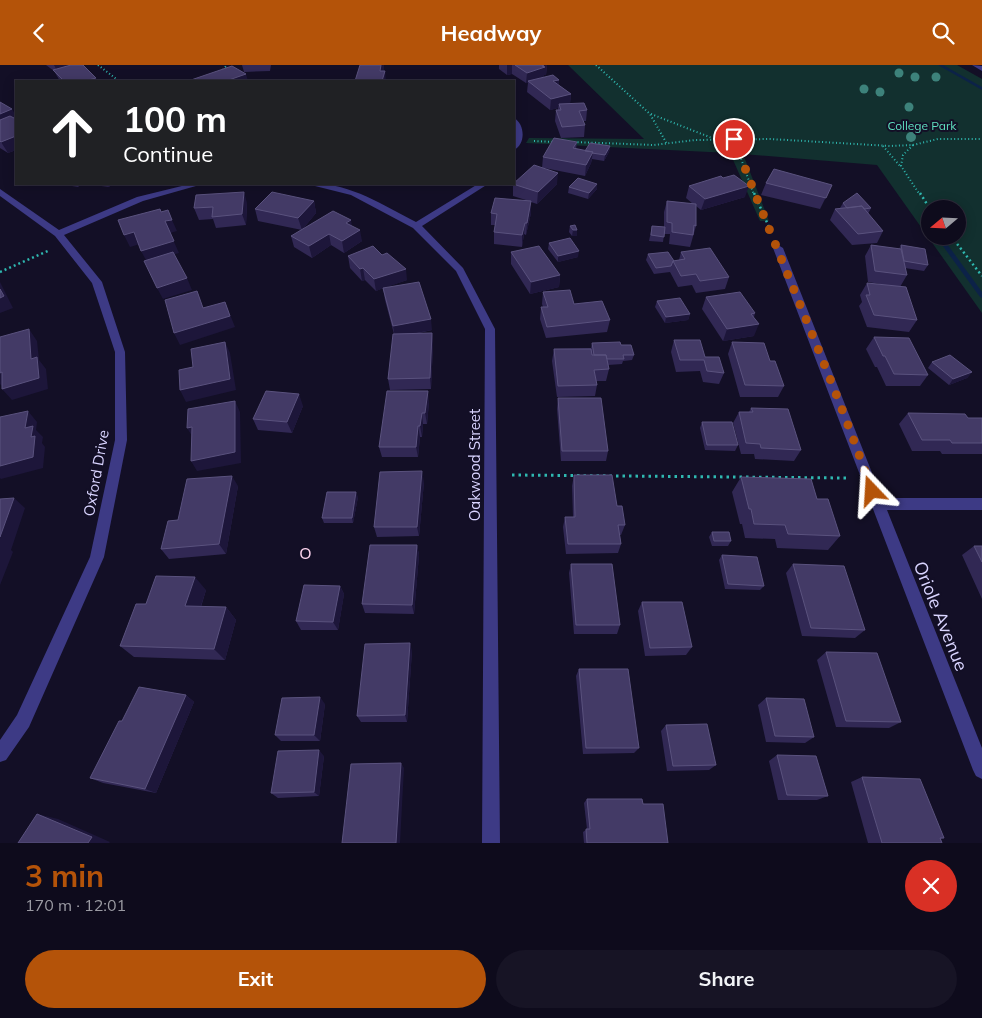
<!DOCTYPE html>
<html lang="en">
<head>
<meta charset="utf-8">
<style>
	body { margin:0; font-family:Mulish,sans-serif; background:#171425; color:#f1f3f6; height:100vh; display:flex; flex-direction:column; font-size:19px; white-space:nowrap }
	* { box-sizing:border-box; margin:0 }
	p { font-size:16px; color:#9b9ba3 }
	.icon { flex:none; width:28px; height:28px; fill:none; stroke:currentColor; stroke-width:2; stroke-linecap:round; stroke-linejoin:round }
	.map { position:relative; height:778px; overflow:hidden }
	.sheet { display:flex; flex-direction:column; background:#0e0b1c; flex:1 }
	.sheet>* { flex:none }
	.hud { position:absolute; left:15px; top:15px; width:500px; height:105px; border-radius:0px; box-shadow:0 2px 12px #0003,0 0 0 1px #2e2b3b; background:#202124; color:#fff; overflow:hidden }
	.needle { width:32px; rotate:251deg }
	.tools { position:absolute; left:921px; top:135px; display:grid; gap:10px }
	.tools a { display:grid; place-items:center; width:45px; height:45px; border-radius:50%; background:#0e0b1c; box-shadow:0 2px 12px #0003,0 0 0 1px #2e2b3b; font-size:25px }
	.pin { position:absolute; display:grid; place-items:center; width:42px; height:42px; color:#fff; margin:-21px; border:2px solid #fff; border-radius:50%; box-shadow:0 1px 5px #0007 }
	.me { position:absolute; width:55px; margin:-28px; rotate:340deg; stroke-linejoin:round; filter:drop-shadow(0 0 4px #0008) }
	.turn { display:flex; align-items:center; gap:18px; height:105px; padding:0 25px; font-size:22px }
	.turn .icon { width:65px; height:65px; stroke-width:2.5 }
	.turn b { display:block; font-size:35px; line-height:42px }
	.round { display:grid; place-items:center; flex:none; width:52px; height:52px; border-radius:26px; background:#171425 }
	.summary { display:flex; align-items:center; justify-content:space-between; height:85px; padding:0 25px }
	h1 { font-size:30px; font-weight:700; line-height:38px; color:#b45309 }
	.button { display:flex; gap:10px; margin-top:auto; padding:10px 25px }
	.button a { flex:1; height:58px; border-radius:30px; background:#b45309; color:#fff; font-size:20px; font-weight:700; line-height:58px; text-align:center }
	.button a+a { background:#171425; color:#f1f3f6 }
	header { display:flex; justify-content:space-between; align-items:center; height:65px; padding:0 25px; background:#b45309; color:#fff; font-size:22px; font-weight:700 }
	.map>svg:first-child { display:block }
	.green { fill:#12302f; fill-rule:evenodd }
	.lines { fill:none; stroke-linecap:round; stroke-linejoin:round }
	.stream { fill:#0c2248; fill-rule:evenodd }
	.path-far2 { stroke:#2fb8b0; stroke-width:2; stroke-dasharray:1 2.5; stroke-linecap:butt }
	.path-far1 { stroke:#2fb8b0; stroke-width:2.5; stroke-dasharray:2 3; stroke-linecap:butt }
	.path { stroke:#2fb8b0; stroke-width:3; stroke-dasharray:2.5 4; stroke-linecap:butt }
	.minor { fill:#3d3a85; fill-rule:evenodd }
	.tertiary { fill:#3d3a85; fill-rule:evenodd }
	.tree { fill:#3d827b }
	.wall { fill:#312854 }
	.shaded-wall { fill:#1d163a }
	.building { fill:#433a66; stroke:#5a527e }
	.route { stroke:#b45309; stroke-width:9; stroke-dasharray:0 16.2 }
	.labels { text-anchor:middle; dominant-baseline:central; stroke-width:4; stroke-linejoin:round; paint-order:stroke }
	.far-park-label { font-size:12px; fill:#5fe0c0; stroke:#130f26 }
	.street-label { font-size:15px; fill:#d9d4ff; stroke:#130f26 }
	.neighbourhood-label { font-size:16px; letter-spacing:1px; fill:#ffd6f0; stroke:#130f26 }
	.near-street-label { font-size:18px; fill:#d9d4ff; stroke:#130f26 }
</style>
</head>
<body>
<header><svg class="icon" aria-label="back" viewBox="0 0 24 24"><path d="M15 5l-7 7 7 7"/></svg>Headway<svg class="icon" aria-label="search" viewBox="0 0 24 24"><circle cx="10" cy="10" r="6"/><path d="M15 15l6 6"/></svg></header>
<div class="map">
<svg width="982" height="778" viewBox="0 0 982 778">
	<rect width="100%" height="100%" fill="#130f26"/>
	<path class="green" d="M568 0H957L982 14V248L877 100 743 89 769 156H760L730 88 526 78 529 73 644 74ZM930 144H958V171H930Z"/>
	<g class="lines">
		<path class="stream" d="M938 0H943L982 22V25Z
			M943 175 945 176 982 227V233L980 232 940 177Z"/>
		<path class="path-far2" d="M98 0 119 16
			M596 0 650 49 667 79
			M223 5 227 0
			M651 49 712 73
			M734 74 754 130
			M534 76 555 77
			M574 77 654 80 695 75 770 74 890 81 913 80 938 74H982
			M913 80 903 90 901 101 920 130
			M883 81 900 101"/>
		<path class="path-far1" d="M754 128 772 169
			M920 128 930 144
			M951 171 982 211
			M0 207 50 185"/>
		<path class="path" d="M512 410 846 413"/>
		<path class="minor" d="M514 53C525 59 526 79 514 85Z
			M190 119H203L143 136 64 170 102 217 125 287 127 375 104 492 29 662 6 695 0 697V675L17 650 90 492 115 375V287L92 218 55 171 0 131V124L59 165 137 132Z
			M307 119C347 116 381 139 416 157L478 119H488L422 161 463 203 495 264 500 778H482L485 264 456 206 413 163 351 130Z
			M778 180 783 183 882 433H982V445H887L982 683V714L976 711 973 705 773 183Z"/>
		<path class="tertiary" d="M972 0 982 1V6Z"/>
	</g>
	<g class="tree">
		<circle cx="899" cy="8" r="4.5"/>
		<circle cx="915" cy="12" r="4.5"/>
		<circle cx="936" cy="12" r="4.5"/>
		<circle cx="864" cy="24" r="4.5"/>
		<circle cx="880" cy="27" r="4.5"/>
		<circle cx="909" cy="42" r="4.5"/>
		<circle cx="911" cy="72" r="5"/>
	</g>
	<path class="wall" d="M46 0H83L96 13 97 16H60L54 6Z
		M242 0H271L270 6 244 7Z
		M499 0H547L546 10H544V12L559 20 571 29 570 38 587 45 586 56H583L585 60 584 72 561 73 555 56 556 45H558V43L550 45 527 27 528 18H526L512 9 507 10 499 4Z
		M0 37 16 51V85L8 88 0 83Z
		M577 77 576 84 585 86 610 81 609 87 604 96 592 94 591 98 585 111 544 103 557 119 537 139 531 137V148L526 170 524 169 522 182 494 179V167L495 160H491V148L529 136 513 131V119L542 103 543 92Z
		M766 118 832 120 820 144 761 130Z
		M60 119H81L78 122Z
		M86 119H113L109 122Z
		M689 121 745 132 701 145 696 141V161L690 182 669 179 670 169H664L663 177 649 176 652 161 664 162V147L667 136 693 139 686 133Z
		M569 122 597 124 588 134 568 128Z
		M314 136 316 148 302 165 258 156 255 144Z
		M247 138 246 160 216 163 213 154 199 155 194 143Z
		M843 138 871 143 868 149 883 166 877 178 852 180 830 155 835 144 840 143Z
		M352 161 362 176 344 188 331 180 312 193 294 182 291 171Z
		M570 161 577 165V171H572L569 167Z
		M549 178 578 192 558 197 548 184Z
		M871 180 899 184 901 180 928 200 924 206 905 203 907 210 900 222 917 255 909 267 867 262 859 241 862 237 860 230 867 218 886 220 868 217 865 191Z
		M511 187 560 210 559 222 530 229 511 199Z
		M681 187 729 212 725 224 696 228 692 220 678 222 670 207 654 209 646 195 648 189 674 196 679 195Z
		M348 191 407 215 383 223 432 265 415 269 432 268 433 280 431 324 390 325 388 314 394 269 385 235 383 223 376 226 365 215 362 216 350 203Z
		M543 227 574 239 610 255 607 267 546 273 540 254 541 242H543L542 239Z
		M706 232 755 248 754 252V271L723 276 702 244Z
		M657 236 690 249 688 255 665 258 655 242Z
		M874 272 928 310 920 321H886L877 302H875L866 284Z
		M674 275 705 292 724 308 719 319 703 317 700 306 676 307 671 287Z
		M732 277 784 321 778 332H740L728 289Z
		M592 278 621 280 634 290 632 295 623 296 622 299 608 300 609 304 606 316H596L597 320 595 331 557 332 552 296 554 284 591 283Z
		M932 297 972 307 967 313 949 320 928 303Z
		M558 333 608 386 606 396H561L557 344Z
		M429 337 427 359H423L422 372H420L418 392H382L379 382Z
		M303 341 292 368 258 365 253 354Z
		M751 343 801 385 794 396 755 394 754 389H741L733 358 739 347H749Z
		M908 348 968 353H982V389H942L940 386H912L899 359Z
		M702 357 738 380 735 386 705 385 700 363Z
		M574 410 617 441 625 460 621 470H620L621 479 618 488 566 489 563 462 565 452H573L572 421Z
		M741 412 817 434 840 471 828 485 777 483 775 474 745 473 742 459H740L732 427Z
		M424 417 419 471 377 472 374 462Z
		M238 421 226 489 169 494 161 484Z
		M358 432 353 458H324L322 453Z
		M712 467 731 476 728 481H712L709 472Z
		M417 480 419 490 414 549 365 548 362 539Z
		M974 481H982V534L962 490Z
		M722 490 764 521 760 525 725 524 719 495Z
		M571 499 620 560 617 569H574L569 508Z
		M793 499 865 565 855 573 802 571 786 508Z
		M340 521 344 529 338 565H301L296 556Z
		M206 525 201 542H226L236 555 225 595 134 592 120 581 146 539Z
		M642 537 692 582 686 590 645 591 638 546Z
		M412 586 407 657H361L357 651Z
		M826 587 901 657 889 663 836 662 817 595Z
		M579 604 639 683 634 688 583 689 576 611Z
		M186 630 194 637 156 728 103 718 90 713 122 656Z
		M766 633 814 672 805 678 766 677 758 640Z
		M325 639 320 676H281L275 670Z
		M666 660 716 700 709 705 667 706 661 666Z
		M777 690 828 731 817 735H778L769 696Z
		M324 691 319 731 278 733 271 728Z
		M862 712 944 773 941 774 942 778H868L851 717Z
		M587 734 643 739 668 778H584L583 767 587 764 584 738Z"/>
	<path class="shaded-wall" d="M54 0H83L84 2 59 10Z
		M381 0H384V6L381 16 380 6Z
		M507 0H512V9L507 10Z
		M544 0H547L546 10H544V13L528 16V18H526L527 8Z
		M385 6 386 16H382Z
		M246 9 248 16H226Z
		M96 13 97 16H85Z
		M559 15V25L553 16Z
		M571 29 570 40 559 39 558 43 550 45 551 34Z
		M12 44 16 51V56L0 63V49Z
		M16 71V85L8 88 1 77Z
		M610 81 609 87 604 96 605 90Z
		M593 87 591 98 585 111 586 100Z
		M558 108 557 119 537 139 538 127Z
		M107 119H113L109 122Z
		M597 119V124L588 134 589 128Z
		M749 121 745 132 701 145 705 134Z
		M244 127 247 138 246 160 242 149Z
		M314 136 316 148 302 165 298 153Z
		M531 136V148L526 170 527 158Z
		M172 155 177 166 170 168 179 188 147 197 141 186 165 156Z
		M351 155 353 167 346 158Z
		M525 158 524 169 522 182V170Z
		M360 165 362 176 344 188 342 176Z
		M573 165H577V171H572Z
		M134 167 140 179 130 182 124 170Z
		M329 169 331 180 312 193 309 181Z
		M579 186 578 192 558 197V191Z
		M363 203 365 215 362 216 360 204Z
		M406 204 407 215 376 226 374 214Z
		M560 210 559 222 530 229 531 217Z
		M187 213 192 225 163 234 157 223Z
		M0 217 13 243 0 248Z
		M225 237 235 262 180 280 174 268Z
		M690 249 688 255 665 258 666 252Z
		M431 254 432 265 395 272 393 261Z
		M759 259 754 271 723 276 727 264Z
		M29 264 37 276 39 295 46 304 48 324 12 335 2 324 31 294Z
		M432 268 433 280 431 324 430 313Z
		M225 277 230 288 236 325 186 337 180 325Z
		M2 307 11 318 2 321 0 319V308Z
		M972 307 967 313 949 320 953 314Z
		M428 326 429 337 427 359 425 348Z
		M299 329 303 341 292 368 287 357Z
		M235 336 240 347 241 398 197 406 191 396Z
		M28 346 37 357 36 365 43 372 42 378 45 382 43 403 1 414 0 413V401L25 363Z
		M422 348 423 359 422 372 420 361Z
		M418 361 420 372 418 392 416 382Z
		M192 362 194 374 187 363Z
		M422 406 424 417 419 471 417 462Z
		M232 411 238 421 226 489 219 479Z
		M356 427 358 432 353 458 352 453Z
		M14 433 25 443 11 485 13 487 0 520V472Z
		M417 480 419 490 414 549 412 540Z
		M195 512 206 525 197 553 185 541Z
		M340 521 344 529 338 565 333 557Z
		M226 542 236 555 225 595 214 584Z
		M410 578 412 586 407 657 405 650Z
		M186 630 194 637 156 728 145 724Z
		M320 632 325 639 320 676 314 670Z
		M319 685 324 691 319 731 314 727Z
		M401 698 404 703 400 778H396Z
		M37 749 58 754 110 777 109 778H88Z"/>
	<path class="building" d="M71 0H83L96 13 85 16H64L53 5Z
		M360 0H381L380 6H385L382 16H355Z
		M515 0H544L542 1 545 2 527 8Z
		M232 1 246 9 226 16H193L191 15Z
		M553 10 559 15 553 16 571 29 551 34 528 16Z
		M0 37 12 44 0 49Z
		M584 38 587 45 579 46 585 60 562 62 556 45H561L559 39Z
		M10 51 16 54V71L1 77 0 76V55Z
		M554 73 577 77 573 83 593 87 586 100 543 92Z
		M590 78 610 81 605 90 592 88 593 87 585 86Z
		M534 100 558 108 538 127 513 119Z
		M774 104 832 120 826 133 766 118Z
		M734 110 749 121 705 134 689 121 721 111 723 113Z
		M578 113 597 119 589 128 569 122Z
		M244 127 242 149 212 152 213 142 194 143 196 130Z
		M272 127 314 136 298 153 255 144Z
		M857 128 871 143 864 144 862 141 847 143 843 138Z
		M495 133 531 136 527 158H525L522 170 494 167 497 149 491 148Z
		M667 136 696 139V161L694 160 693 170 672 167V158L667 157Z
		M862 141 883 166 858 169 835 144Z
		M160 144 161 147 168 145 172 155 165 156 174 176 141 186 134 167 124 170 118 155Z
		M333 146 351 155 346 158 360 165 342 176 329 169 309 181 291 171Z
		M575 160 577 165H573L570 161Z
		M652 161 665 162 664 172 651 170Z
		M570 173 579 186 558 191 549 178Z
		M871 180 901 184 907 210 875 206Z
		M901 180 925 184 928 200 904 196Z
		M373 181 382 190 387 188 406 204 374 214 363 203 360 204 348 191Z
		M539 181 560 210 531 217 511 187Z
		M710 183 729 212 700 216 696 209 681 211 673 196 685 194 681 187Z
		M173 187 187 213 157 223 144 196Z
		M668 187 674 196H673L671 201 656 203 648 189Z
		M419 217 431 254 393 261 383 223Z
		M867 218 906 222 917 255 874 250 866 230H870Z
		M0 224 4 231 0 233Z
		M570 225 574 239 602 236 610 255 547 262 541 242H548L543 227Z
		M197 226 203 243 225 237 230 251 174 268 165 235Z
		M740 227 755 248 751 249 759 259 727 264 706 232Z
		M680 233 690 249 666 252 657 236Z
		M29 264 31 294 37 292 39 313 2 324V307L0 308V272Z
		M432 268 430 313 388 314 393 269Z
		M874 272 909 273 928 310 894 309 885 291H883Z
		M674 275H700L705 292H719L724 308 707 306 704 295H680Z
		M225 277 230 314 180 325 179 305 193 302 191 284Z
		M620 277 621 280H631L634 290H623L624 294H607L606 290H594L592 278Z
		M732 277 764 278 770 296H775L784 321 745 320Z
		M554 284H591L592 290H606L609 304 594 305 597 320 558 321Z
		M950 290 972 307 953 314 932 297Z
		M266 326 299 329 287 357 253 354Z
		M387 326H428L425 348H422L420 361H418L416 382H379Z
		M558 333H601L608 386H562Z
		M235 336V387L191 396 192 362 187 363 188 344Z
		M751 343 788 344 801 385 761 383 760 379 746 378 739 347H753Z
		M28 346 25 363 33 361 31 372 35 371 33 392 0 401V352Z
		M908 348 965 349 968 353H982V378H952L950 375H922Z
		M702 357H732L738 380H707Z
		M422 406 417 462H374L380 407Z
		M574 410H612L617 441H622L625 460H618L621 479H568L565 452H575Z
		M232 411 219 479 161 484 168 456 178 455 187 414Z
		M741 412 811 414 817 434H828L840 471 788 469 785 460 754 459 751 444H749Z
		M327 427H356L352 453H322Z
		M14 433 0 472V434Z
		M712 467H729L731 476H714Z
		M370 480H417L412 540 362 539Z
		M974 481H982V497Z
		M722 490 757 492 764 521 728 519Z
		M571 499H612L620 560H576Z
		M793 499 844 501 865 565 811 563Z
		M156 511 195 512 185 541 226 542 214 584 120 581 136 539H146Z
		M304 520 340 521 333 557 296 556Z
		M642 537H682L692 582 650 583Z
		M410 578 405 650 357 651 365 579Z
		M826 587 877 588 901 657 846 656Z
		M579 604H628L639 683H586Z
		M139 622 186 630 145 724 90 713 119 656H122Z
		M320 632 314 670H275L282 633Z
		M766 633 804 634 814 672 775 671Z
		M707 659 716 700 673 701 666 660Z
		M319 685 314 727 271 728 278 686Z
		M777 690 816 691 828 731 787 730Z
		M401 698 396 778H342L351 699Z
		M862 712 920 714 944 773H940L942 778H882Z
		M587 734H642L643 739H663L668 778H587L586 764H590Z
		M37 749 92 772 88 778H18Z"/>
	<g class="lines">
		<path class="route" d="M734 74C778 192 831 307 872 426"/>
	</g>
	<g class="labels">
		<g class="far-park-label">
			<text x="922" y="60">College Park</text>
		</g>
		<g class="street-label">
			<text transform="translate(474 400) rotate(-90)">Oakwood Street</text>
			<text transform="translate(96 408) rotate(-80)">Oxford Drive</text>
		</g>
		<g class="neighbourhood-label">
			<text x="306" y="488">O</text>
		</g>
		<g class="near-street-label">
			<text transform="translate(941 551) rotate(68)">Oriole Avenue</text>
		</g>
	</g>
</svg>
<div class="tools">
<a><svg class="needle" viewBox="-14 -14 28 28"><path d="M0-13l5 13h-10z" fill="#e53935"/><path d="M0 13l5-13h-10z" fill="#9b9ba3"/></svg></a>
</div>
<div class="pin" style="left:734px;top:74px;background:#d93025"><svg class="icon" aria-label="arrive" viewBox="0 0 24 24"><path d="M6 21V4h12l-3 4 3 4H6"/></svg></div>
<svg class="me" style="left:872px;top:426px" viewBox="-20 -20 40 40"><path d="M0-17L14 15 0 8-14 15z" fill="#b45309" stroke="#fff" stroke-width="4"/></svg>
<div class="hud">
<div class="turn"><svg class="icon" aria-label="ahead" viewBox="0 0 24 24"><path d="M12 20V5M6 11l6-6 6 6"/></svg><div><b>100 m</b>Continue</div></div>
</div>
</div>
<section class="sheet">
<div class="summary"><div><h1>3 min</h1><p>170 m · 12:01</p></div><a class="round" style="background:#d93025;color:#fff"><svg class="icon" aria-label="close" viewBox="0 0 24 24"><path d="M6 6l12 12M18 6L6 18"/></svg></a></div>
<div class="button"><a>Exit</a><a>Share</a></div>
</section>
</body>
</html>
